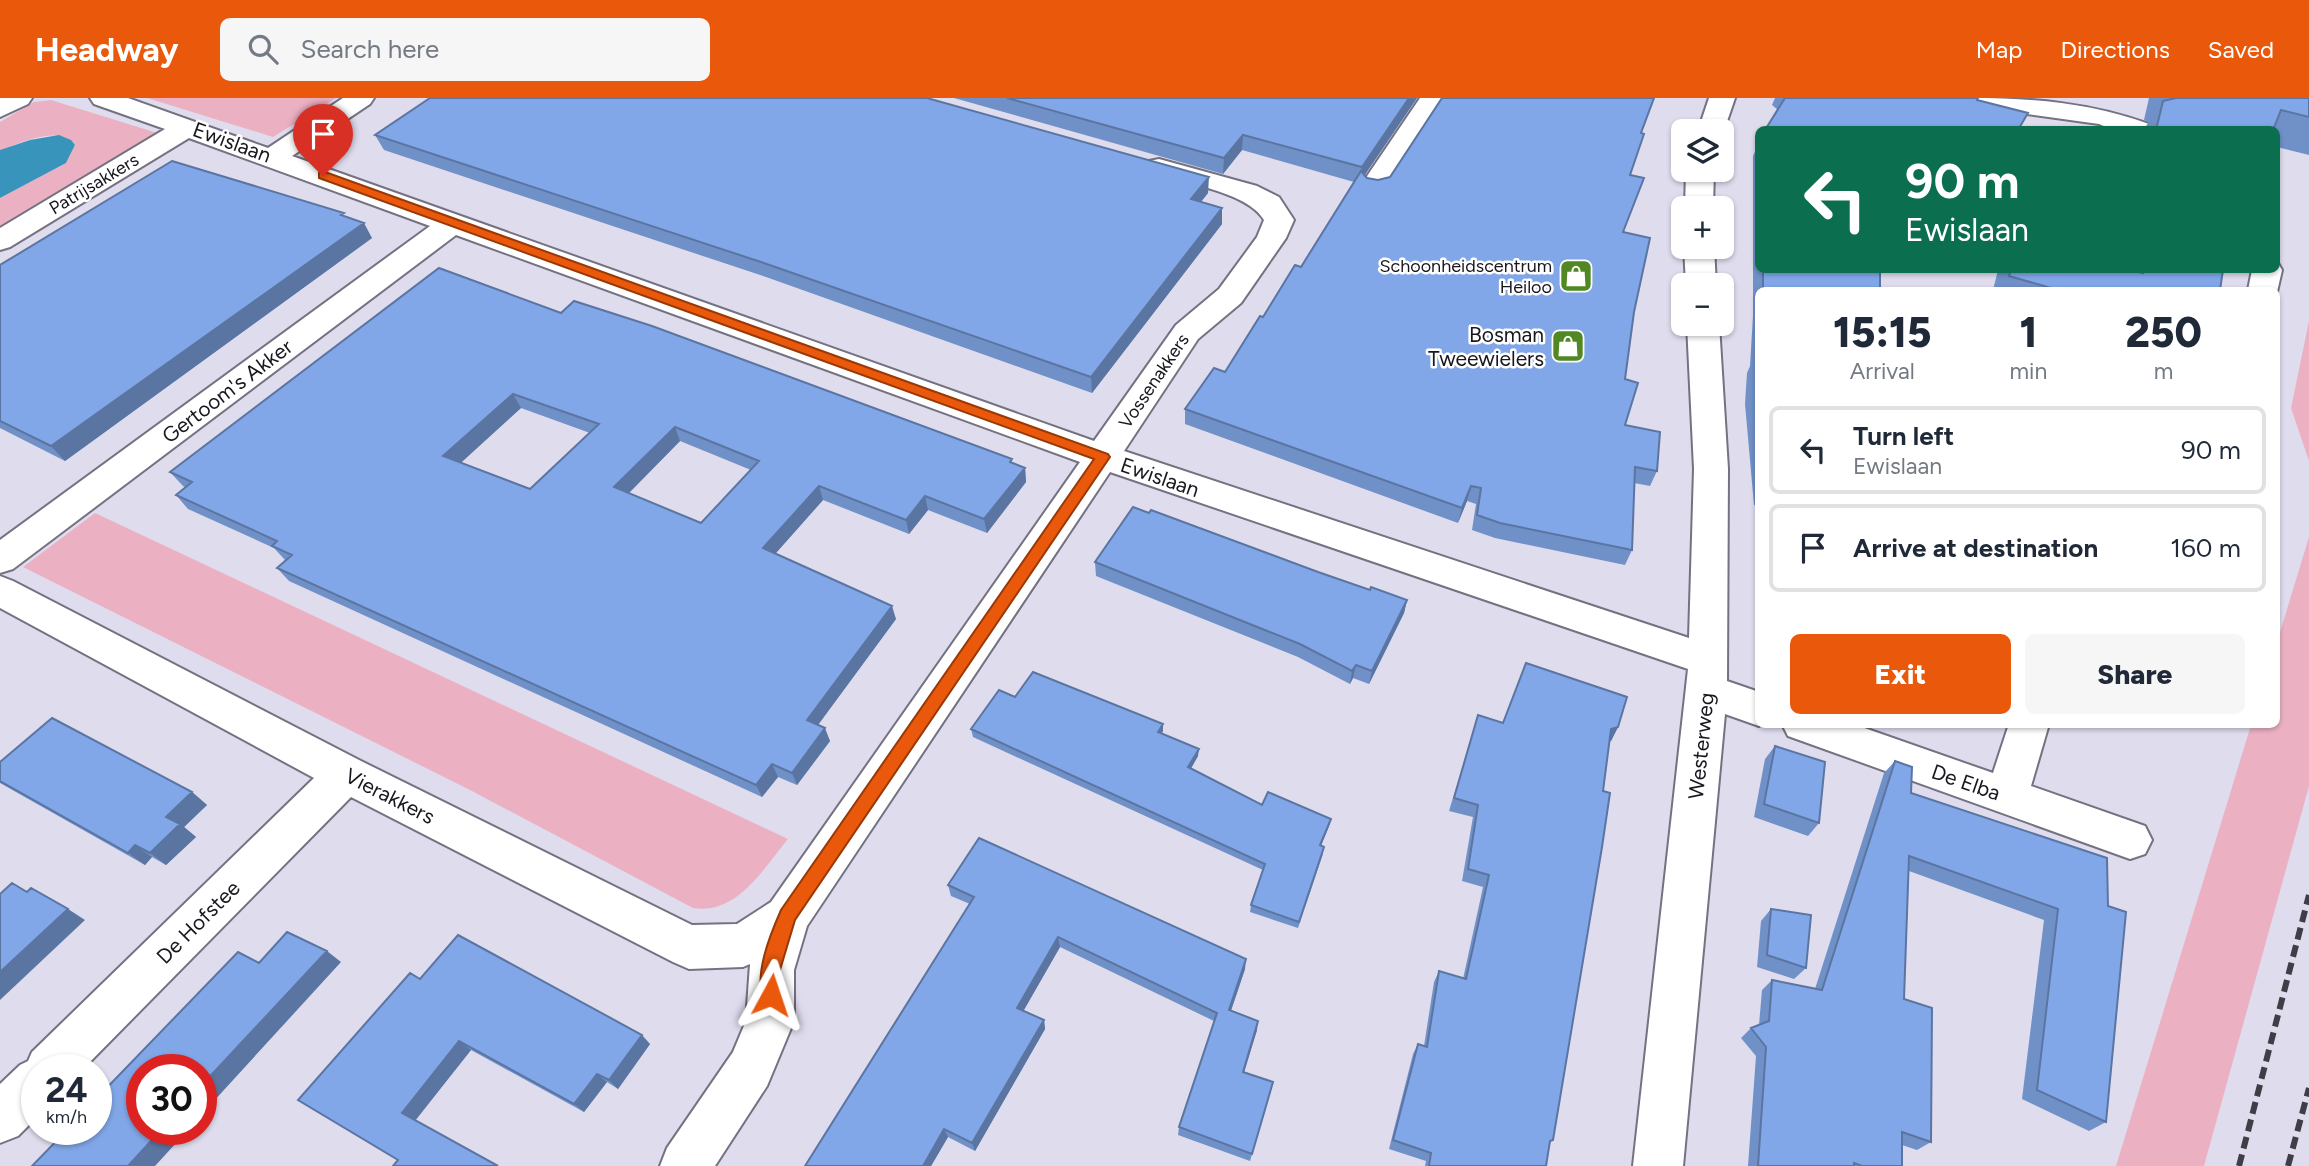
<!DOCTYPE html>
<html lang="en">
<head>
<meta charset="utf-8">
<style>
	body { margin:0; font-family:Figtree,sans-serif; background:#f6f6f7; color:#1f2937; height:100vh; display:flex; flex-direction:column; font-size:26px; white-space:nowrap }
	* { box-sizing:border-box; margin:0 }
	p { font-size:23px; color:#747a83 }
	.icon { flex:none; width:38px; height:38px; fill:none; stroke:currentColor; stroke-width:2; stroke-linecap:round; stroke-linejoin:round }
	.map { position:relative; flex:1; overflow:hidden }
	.side { position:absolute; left:1755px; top:189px; width:525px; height:441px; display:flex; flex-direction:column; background:#fff; border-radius:10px; box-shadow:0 2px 5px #0004 }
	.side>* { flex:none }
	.hud { position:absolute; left:1755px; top:28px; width:525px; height:147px; border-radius:10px; box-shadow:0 2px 5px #0004; background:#0b6e4f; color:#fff; overflow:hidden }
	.fabs { position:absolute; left:1671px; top:21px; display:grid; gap:14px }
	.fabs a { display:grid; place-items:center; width:63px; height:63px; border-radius:10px; background:#fff; box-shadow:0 2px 5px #0004; font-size:35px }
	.speed { position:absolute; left:21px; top:956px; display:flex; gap:14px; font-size:35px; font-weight:700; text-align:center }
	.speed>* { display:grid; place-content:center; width:91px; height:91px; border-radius:50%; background:#fff; box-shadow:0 2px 5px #0004; line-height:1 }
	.speed small { font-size:18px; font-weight:400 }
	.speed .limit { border:10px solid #d22; background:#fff; color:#111 }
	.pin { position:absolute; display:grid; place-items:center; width:60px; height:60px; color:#fff; margin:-72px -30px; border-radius:50% 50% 50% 0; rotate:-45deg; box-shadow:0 0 7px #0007 }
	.pin .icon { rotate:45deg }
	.me { position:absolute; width:77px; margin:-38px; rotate:5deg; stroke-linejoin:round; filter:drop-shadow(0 0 5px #0008) }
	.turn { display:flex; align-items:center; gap:24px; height:147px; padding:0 35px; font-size:32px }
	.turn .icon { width:91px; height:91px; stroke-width:2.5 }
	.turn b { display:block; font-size:49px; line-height:60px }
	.eta { display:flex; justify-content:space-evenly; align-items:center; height:119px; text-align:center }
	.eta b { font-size:42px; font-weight:800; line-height:49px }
	.primary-button { display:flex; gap:14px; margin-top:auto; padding:14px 35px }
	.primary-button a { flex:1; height:80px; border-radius:10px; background:#ea580c; color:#fff; font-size:28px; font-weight:800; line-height:80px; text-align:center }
	.primary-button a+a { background:#f6f6f7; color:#1f2937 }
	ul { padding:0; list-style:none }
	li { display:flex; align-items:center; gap:21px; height:88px; margin:0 14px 10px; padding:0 21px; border:4px solid #e0e1e3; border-radius:10px }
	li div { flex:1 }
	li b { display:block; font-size:26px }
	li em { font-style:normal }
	header { display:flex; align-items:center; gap:42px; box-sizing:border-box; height:98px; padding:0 35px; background:#ea580c; color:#fff }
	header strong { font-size:33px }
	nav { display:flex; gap:38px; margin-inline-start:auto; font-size:24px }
	.search { width:490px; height:63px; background:#f6f6f7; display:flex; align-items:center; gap:18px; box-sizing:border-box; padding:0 24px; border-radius:10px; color:#747a83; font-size:26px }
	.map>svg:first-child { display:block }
	.green { fill:#ebb1c3 }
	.water { fill:#3894bb }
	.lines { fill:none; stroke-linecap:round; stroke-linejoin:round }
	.minor-casing { stroke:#747181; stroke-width:4 }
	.minor { fill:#fff; fill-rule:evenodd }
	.rail { stroke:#403d47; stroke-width:6; stroke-dasharray:12 6; stroke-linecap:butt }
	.wall { fill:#7090c8; fill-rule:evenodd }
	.shaded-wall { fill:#5b75a2 }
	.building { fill:#82a7e8; stroke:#5b75a2; stroke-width:2; fill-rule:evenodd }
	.route { fill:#ea580c; stroke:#983908; stroke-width:2 }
	.labels { text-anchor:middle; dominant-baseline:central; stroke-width:5; stroke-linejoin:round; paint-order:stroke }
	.far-street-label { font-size:18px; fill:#19171e; stroke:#fff }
	.far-poi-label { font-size:18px; fill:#19171e; stroke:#fff; text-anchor:end }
	.street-label { font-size:21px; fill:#19171e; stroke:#fff }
	.poi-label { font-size:21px; fill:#19171e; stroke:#fff; text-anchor:end }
</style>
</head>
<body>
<header>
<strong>Headway</strong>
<div class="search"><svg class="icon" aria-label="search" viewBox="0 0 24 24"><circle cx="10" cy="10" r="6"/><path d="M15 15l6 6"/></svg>Search here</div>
<nav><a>Map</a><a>Directions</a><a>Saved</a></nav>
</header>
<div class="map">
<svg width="2309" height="1068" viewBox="0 0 2309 1068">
	<rect width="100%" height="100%" fill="#dfdcee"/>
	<path class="green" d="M147 0H336L273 39Z
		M51 2 157 35 0 128V100L66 65 75 47C58 26 21 45 0 52V24L34 4Z
		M2309 223V363L2291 310Z
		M95 415 788 741C763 771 737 817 693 810L470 692 23 469Z
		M2309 439V688L2204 1068H2116L2251 627 2277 626V544Z"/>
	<path class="water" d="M59 37 71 42 75 47 66 65 0 100V52L30 42Z"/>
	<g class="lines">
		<defs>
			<path id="minor" d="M0 0H32L28 6 0 19Z
				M90 0H128L268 50 343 0H374L370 6 292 58 1094 343 1176 227 1219 191 1257 139 1264 122C1248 94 1181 84 1149 75L1145 69 1149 63 1159 61 1257 88 1279 99 1294 122 1286 140 1241 205 1198 241 1124 353 1689 540 1694 371 1687 226H1719L1728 371 1727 583 1759 594V626H1763L1759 628 1725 616 1683 1068H1633L1688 571 1110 374 807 828 794 872V923L767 988 715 1068H660L667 1050 733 954 746 923 750 866 743 869 689 871 673 864 351 699 83 971H37V1019L18 1038 0 1045V986L20 967 28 963 32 954 314 680 0 510V478L13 483 361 663 692 827 737 826 771 804 1080 364 456 137 13 471 0 475V442L430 128 189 40 10 149 0 152V130L165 31 94 6Z
				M1420 0H1446L1385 93 1375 95 1365 93 1361 87Z
				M1709 0H1735L1722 38V33H1698Z
				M1972 0C2033 0 2091 5 2149 26L2152 32H2113L2099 26 1984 10 1975 8Z
				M1686 72H1714L1713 110H1685Z
				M1684 149H1714L1716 187H1686Z
				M2278 165 2282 172 2277 194 2248 192 2252 172H2277Z
				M1782 626H1853L1993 675 2009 626H2049L2031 688 2145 728 2152 742 2145 756 2130 761 1788 638Z"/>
		</defs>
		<use href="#minor" class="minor-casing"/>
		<use href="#minor" class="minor"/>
		<path class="rail" d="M2239 1068 2309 797
			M2288 1068 2309 990"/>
	</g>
	<path class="wall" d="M954 0H1417L1365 77 1367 80 1378 82 1642 35 1630 77 1644 80 1623 134 1634 214 1625 281V327L1657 373 1650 388 1634 385 1632 452 1625 467 1495 440 1472 432 1476 406 1467 403 1458 425 1185 326V311L1225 274 1301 169 1354 84 1242 52 1223 76Z
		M1775 0H1978L1778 12 1772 7Z
		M2149 0H2309V57L2277 49V32H2143L2149 24 2144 22Z
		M375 37 1208 95 1201 104 1222 126 1092 295 766 179 384 52Z
		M1759 45V172H1880V192H1759V407H1754L1745 306 1747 275 1750 268 1753 218V58Z
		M347 119 372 140 65 363 0 330V167Z
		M1998 172H2223L2220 192H1993Z
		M561 215 1025 370 1026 384 987 435 928 412 909 436 823 402 775 456 896 521 818 627 830 643 797 687 778 679 762 699 289 483 277 470 285 462 274 450 188 411 176 397 185 389 183 388 170 374ZM521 310 590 335 530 391 460 365ZM680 343 751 372 701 425 629 395Z
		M1095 464 1318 474 1370 492 1407 502 1404 515 1369 586 1353 580 1350 586 1298 559 1096 478Z
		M1015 599 1163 626V633L1161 636 1198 658 1191 670 1262 707 1331 721 1329 728 1321 748 1323 756 1298 830 1250 814 1251 807 1263 772 973 639 971 631Z
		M1478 617 1503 625 1618 629 1611 643H1609L1546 1068H1425L1426 1063 1389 1051 1413 956 1418 946 1424 948 1434 884 1439 873 1463 881 1483 789 1462 783 1473 719 1449 713Z
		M1775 648 1819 725 1808 738 1754 719 1765 661Z
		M1895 663 1911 695 2107 760 2106 1024 2089 1033 2022 1001 2044 822 1909 773 1904 901 1931 1044 1917 1052 1902 1047V1068H1748L1756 958 1741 940 1751 930 1759 927 1762 892 1772 882 1815 891 1884 675Z
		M0 664 192 694 207 707 184 729 196 739 166 767 152 759 145 767 0 685Z
		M948 787 1245 871 1231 913 1257 932 1244 975 1271 992 1250 1063 1178 1037 1179 1029 1214 923 1060 849 1023 913 1044 922 1045 931 975 1053 948 1039 931 1068H805L970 806 951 798Z
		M1771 811 1806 870 1794 881 1757 869 1761 823Z
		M420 881 650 946 618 991 607 984 584 1014 471 952 415 1022 398 1062Z"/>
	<path class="shaded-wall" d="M1409 0H1417L1359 85 1362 69Z
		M1243 37 1242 52 1223 76 1224 60Z
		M1209 79 1208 95 1190 117 1191 101Z
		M1222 110V126L1092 295 1091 279Z
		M364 125 372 140 65 363 51 348Z
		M513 296 521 310 452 373 443 358Z
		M675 329 680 343 621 403 614 389Z
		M1025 370 1026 384 987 435 984 421Z
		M819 388 823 402 768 464 763 450Z
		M1471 388 1467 403 1458 425 1462 410Z
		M925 398 928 412 909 436 906 422Z
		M1407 502 1404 515 1369 586 1372 573Z
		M892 508 896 521 812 635 807 622Z
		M1356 567 1353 580 1350 586 1352 573Z
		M1163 626V633L1158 642V634Z
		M1618 629 1611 643 1604 644 1611 631Z
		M825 630 830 643 797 687 792 675Z
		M1199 651 1198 658 1188 676V669Z
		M772 666 778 679 762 699 756 687Z
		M192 694 207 707 184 729 196 739 166 767 150 755 166 719Z
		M1331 721 1329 728 1318 754 1320 747Z
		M135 747 152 759 145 767 128 755Z
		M68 811 85 822 0 902V874Z
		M1058 839 1060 849 1020 919 1017 910Z
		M327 853 341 864 201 1017V988Z
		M1246 861 1245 871 1228 921 1229 912Z
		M1044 922 1045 931 975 1053 972 1045Z
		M1258 923 1257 932 1241 983 1243 974Z
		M642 937 650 946 618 991 609 982Z
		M459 943 471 952 415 1023 402 1015Z
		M597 976 607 984 584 1014 574 1006Z
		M162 1031H189L155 1068H128Z
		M944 1031 948 1039 931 1068H923Z"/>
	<path class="building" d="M430 0H927L1209 79 1191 101 1222 110 1091 279 761 164 375 37Z
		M1007 0H1409L1362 69 1243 37 1224 60Z
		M1442 0H1654L1641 35 1644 36 1630 77 1644 80 1623 134 1650 140 1634 214 1625 281 1638 285 1625 327 1660 334 1657 373 1635 369 1632 452 1500 425 1477 417 1481 390 1471 388 1462 410 1185 311 1214 270 1225 274 1260 218 1263 219 1295 167 1301 169 1361 73 1367 80 1378 82 1390 79Z
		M1785 0H1978L1977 2 2028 15 2018 32H1765Z
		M2176 0H2309V19L2281 12 2273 32H2156L2163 3Z
		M172 63 344 115 341 117 364 125 51 348 0 323V167Z
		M439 170 561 215 574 203 652 228 1012 361 1010 364 1025 370 984 421 925 398 906 422 819 388 763 450 892 508 807 622 825 630 792 675 772 666 756 687 277 470 292 457 272 448 277 443 176 397 192 384 170 374ZM513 296 599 326 530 391 443 358ZM675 329 759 363 701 425 614 389Z
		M1763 172H1880V192H1763Z
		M2011 172H2131L2143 175 2144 172H2223L2220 192H2058L2009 178Z
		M1758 253H1759V311L1756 284Z
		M1133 409 1149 415 1151 412 1318 474 1370 492 1371 489 1407 502 1372 573 1356 567 1352 573 1300 546 1095 464Z
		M1526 565 1627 599 1618 629 1611 631 1603 693 1610 695 1602 749 1553 1042 1550 1043 1546 1068H1429L1431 1055 1393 1042 1418 946 1427 949 1439 873 1466 881 1489 777 1468 771 1478 707 1454 700 1478 617 1503 625Z
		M1033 574 1163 626 1158 634 1199 651 1188 669 1262 707 1268 694 1331 721 1320 747 1324 749 1299 824 1251 807 1265 766 971 631 999 592 1015 599Z
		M52 620 192 694 166 719 180 726 150 755 135 747 128 755 0 683V664Z
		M1775 648 1825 664 1819 725 1764 706Z
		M1895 663 1912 669 1911 695 2107 760 2108 808 2126 814 2106 1024 2037 992 2058 811 1909 758 1904 901 1932 910 1931 1044 1902 1034V1068H1862L1854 1065V1068H1758L1766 949 1751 930 1769 923 1772 882 1822 892Z
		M979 740 1246 861 1229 912 1258 923 1243 974 1273 984 1252 1056 1179 1029 1217 915 1058 839 1017 910 1044 922 972 1045 944 1031 923 1068H805L974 799 948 787Z
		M12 785 27 794 31 790 68 811 0 874V796Z
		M1771 811 1811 817 1806 870 1767 857Z
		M287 834 327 853 201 988V971H142V1031H162L128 1068H32L68 1031H96V1001L238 854 259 865Z
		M458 837 642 937 609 982 597 976 574 1006 459 943 402 1015 498 1068H393L398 1062 298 1002 410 875 420 881Z"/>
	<path class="route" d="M319 75H328L1108 356 1110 359 795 822 780 872V897L777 904 771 907 764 904C753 878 770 837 781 812L1094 361 319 80Z"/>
	<defs>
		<symbol id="shop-square" viewBox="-11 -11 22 22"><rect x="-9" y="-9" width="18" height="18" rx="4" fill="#518823" stroke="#fff"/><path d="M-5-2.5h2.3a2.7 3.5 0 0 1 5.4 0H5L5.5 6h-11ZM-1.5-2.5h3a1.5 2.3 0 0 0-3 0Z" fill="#fff"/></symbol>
	</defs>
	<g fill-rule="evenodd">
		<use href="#shop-square" x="1557" y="159" width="38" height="38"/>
		<use href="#shop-square" x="1549" y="229" width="38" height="38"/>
	</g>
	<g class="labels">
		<g class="far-street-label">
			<text transform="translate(94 86) rotate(-31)">Patrijsakkers</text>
			<text transform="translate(1154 283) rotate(-56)">Vossenakkers</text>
		</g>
		<g class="far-poi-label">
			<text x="1552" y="168">Schoonheidscentrum<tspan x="1552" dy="21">Heiloo</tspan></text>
		</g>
		<g class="street-label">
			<text transform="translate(232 44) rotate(20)">Ewislaan</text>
			<text transform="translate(227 293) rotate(-37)">Gertoom's Akker</text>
			<text transform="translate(1160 379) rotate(19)">Ewislaan</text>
			<text transform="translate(1701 648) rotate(-84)">Westerweg</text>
			<text transform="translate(1966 684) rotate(19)">De Elba</text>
			<text transform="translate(390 698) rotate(27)">Vierakkers</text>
			<text transform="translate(198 824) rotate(-45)">De Hofstee</text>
		</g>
		<g class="poi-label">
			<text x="1544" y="236">Bosman<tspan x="1544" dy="24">Tweewielers</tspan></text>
		</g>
	</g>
</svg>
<div class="fabs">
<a><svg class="icon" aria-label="layers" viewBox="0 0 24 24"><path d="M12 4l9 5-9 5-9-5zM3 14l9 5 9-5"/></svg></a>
<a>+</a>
<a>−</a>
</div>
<div class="speed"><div>24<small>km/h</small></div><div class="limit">30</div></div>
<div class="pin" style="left:323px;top:78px;background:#d93025"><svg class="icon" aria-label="arrive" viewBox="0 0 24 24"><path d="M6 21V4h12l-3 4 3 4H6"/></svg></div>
<svg class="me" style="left:771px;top:897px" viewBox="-20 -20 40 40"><path d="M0-17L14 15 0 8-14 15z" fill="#ea580c" stroke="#fff" stroke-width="4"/></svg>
<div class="hud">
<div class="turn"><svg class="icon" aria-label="left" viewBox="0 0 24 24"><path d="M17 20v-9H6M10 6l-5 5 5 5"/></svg><div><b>90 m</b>Ewislaan</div></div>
</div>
<section class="side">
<div class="eta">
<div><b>15:15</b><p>Arrival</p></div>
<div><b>1</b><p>min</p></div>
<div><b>250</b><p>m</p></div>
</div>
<ul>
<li><svg class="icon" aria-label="left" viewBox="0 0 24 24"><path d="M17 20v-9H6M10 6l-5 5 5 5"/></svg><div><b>Turn left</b><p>Ewislaan</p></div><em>90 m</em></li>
<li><svg class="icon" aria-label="arrive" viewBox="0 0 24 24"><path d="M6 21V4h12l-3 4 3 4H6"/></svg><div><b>Arrive at destination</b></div><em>160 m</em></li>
</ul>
<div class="primary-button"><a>Exit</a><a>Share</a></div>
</section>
</div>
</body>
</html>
